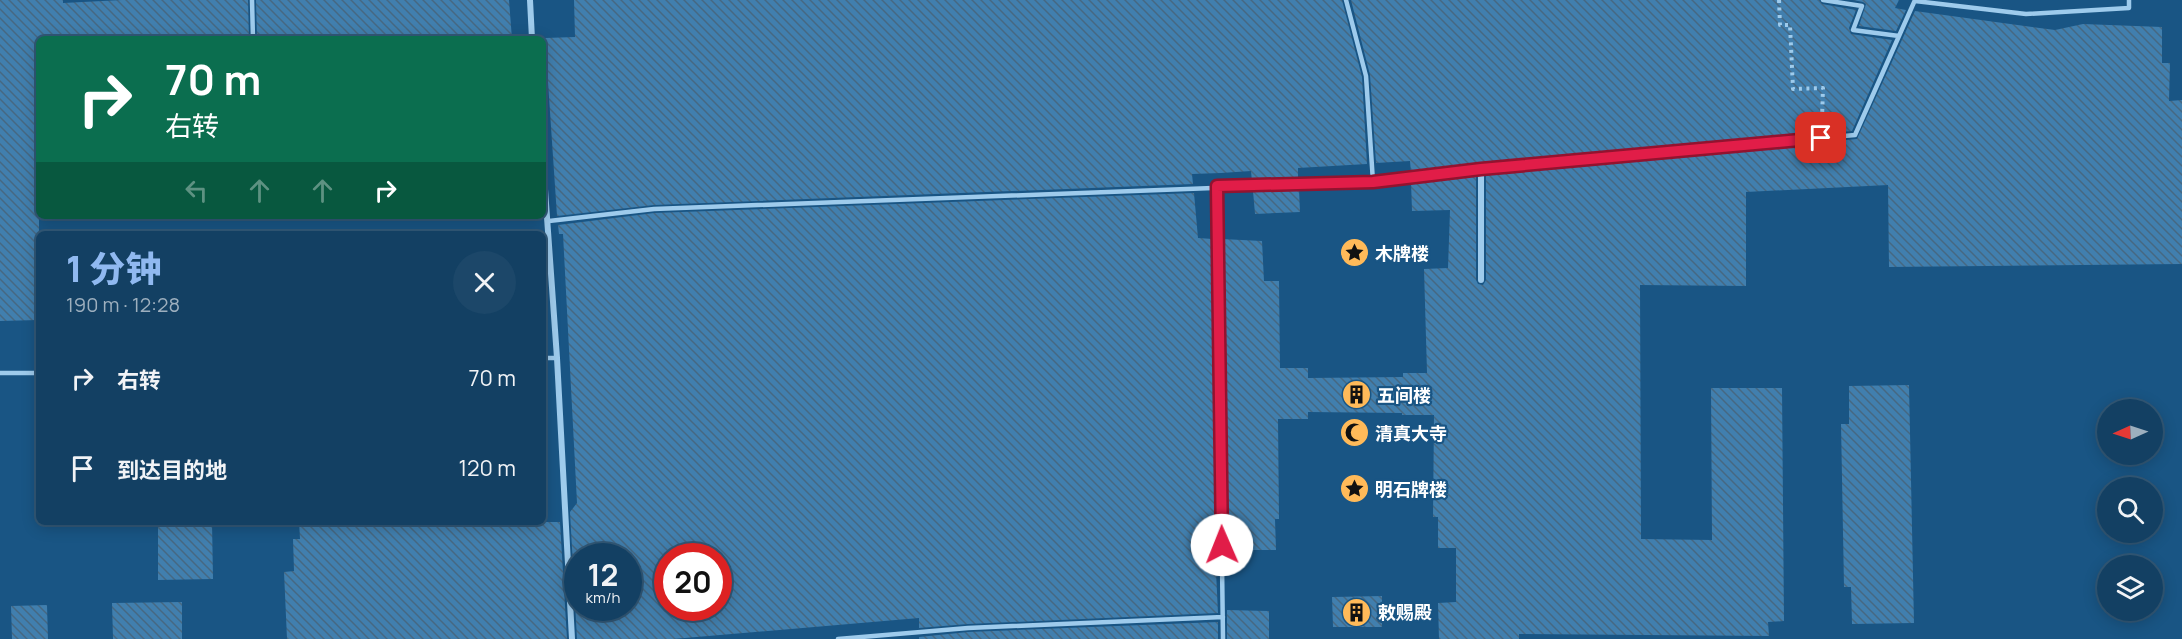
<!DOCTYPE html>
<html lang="zh">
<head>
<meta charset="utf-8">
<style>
	body { margin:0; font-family:Manrope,"Noto Sans SC",sans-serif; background:#1c4769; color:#f1f3f6; height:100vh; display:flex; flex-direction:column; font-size:22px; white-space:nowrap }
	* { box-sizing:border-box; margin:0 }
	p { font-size:20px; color:#9dafbe }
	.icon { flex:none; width:33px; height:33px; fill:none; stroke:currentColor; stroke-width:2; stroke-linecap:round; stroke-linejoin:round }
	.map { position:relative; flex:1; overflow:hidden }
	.drawer { position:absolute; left:36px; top:231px; width:510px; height:294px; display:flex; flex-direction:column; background:#134063; border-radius:9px; box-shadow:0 3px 15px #0003,0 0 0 2px #325978 }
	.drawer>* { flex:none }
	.guide { position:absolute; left:36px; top:36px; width:510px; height:183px; border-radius:9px; box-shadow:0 3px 15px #0003,0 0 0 2px #325978; background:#0b6e4f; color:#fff; overflow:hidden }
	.needle { width:39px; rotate:267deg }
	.fabs { position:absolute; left:2097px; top:399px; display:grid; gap:12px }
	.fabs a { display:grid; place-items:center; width:66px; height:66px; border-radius:50%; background:#134063; box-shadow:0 3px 15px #0003,0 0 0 2px #325978; font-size:30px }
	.speed { position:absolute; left:564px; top:543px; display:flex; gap:12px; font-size:30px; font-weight:700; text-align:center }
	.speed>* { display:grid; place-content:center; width:78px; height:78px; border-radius:50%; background:#134063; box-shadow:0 3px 15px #0003,0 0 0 2px #325978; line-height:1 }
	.speed small { font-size:15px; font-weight:400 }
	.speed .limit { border:9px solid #d22; background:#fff; color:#111 }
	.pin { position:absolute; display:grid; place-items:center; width:51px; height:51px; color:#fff; margin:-26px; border-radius:12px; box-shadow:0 3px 9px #0006 }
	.me { position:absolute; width:66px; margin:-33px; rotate:359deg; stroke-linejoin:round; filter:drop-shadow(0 0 4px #0008) }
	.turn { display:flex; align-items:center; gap:21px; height:126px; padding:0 30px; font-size:27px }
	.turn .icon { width:78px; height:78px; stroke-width:2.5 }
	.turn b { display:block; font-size:42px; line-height:51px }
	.lanes { display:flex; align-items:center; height:57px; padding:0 30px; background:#0003; justify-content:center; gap:30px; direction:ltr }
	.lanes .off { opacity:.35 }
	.round { display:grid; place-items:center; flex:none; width:63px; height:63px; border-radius:32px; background:#1c4769 }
	.head { display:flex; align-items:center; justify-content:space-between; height:102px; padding:0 30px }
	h1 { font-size:36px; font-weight:800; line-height:45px; color:#90b9f0 }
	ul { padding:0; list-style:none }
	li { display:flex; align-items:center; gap:18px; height:90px; padding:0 30px }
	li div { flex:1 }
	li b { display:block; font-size:22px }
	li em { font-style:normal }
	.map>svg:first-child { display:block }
	.building { fill:url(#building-back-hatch); fill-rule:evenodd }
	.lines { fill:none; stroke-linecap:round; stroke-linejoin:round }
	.path { stroke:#9ecbec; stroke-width:4; stroke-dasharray:3 4.5; stroke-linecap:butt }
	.service { stroke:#9ecbec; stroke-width:4.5 }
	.minor { stroke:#9ecbec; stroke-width:6 }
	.route-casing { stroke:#92132f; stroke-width:15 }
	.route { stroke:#e11d48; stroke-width:10 }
	.labels { text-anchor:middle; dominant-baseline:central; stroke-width:4.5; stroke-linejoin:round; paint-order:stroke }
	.poi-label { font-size:18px; font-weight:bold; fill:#fff; stroke:#195584; text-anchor:start }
</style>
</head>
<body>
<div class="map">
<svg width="2182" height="639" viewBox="0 0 2182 639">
	<defs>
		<pattern id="building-back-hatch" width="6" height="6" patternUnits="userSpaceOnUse" patternTransform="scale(1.5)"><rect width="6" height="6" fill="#417fae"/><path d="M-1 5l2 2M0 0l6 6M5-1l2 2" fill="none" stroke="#466882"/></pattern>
	</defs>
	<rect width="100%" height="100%" fill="#195584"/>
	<path class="building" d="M0 0H63V3L122 0H248L249 39H39V320L0 321Z
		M256 0H509L512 39H257Z
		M574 0H1342L1362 77 1367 164 1298 168V180L1252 182 1251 171 1221 173 1192 174 1193 184 654 205 557 216 545 38 575 37Z
		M1351 0H1819L1822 4 1856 10 1849 28 1851 34 1892 40 1852 131 1480 164 1411 173 1410 161 1376 163 1370 75Z
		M1853 0H1899L1895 8 1906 10 1896 31 1859 26 1866 4 1863 2Z
		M1915 11 2055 30 2083 24 2162 27V63H2170L2169 101 2182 100V264L1889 267 1888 185 1746 192V286L1640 285 1641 539 1712 540 1711 388H1782L1784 621 1768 622 1769 636 1519 634V639H1439L1438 603 1456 602V548H1438V517H1433L1434 415H1402V413L1308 412V419H1278L1279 519H1275L1276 550H1226L1222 239 1262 241 1264 281H1279L1280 368H1308V378L1403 377V373H1427L1424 269 1448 268 1450 210 1412 211 1411 182 1476 174V280L1478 284 1483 285 1486 280V173L1857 139Z
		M1299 189 1300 212 1255 214 1253 191Z
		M1194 193 1198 238 1213 239 1217 550H1215L1218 613 968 624 919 628V618L673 639H577L570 512 577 503 563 234H559L558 225 654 213ZM578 556H628V608H578ZM668 556H718V608H668Z
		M1909 385 1914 623 1852 624 1851 587H1844L1841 424H1849V386Z
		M158 522H212L213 579 158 580Z
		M299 522H560L567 639H287L284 572 294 571 293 539H300Z
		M1382 596V627H1333L1332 597Z
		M182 602V639H113L112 603Z
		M47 605 48 639H12L11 606Z
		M1227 610 1269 611V639H1227Z
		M1218 622V639H919V637L968 632Z"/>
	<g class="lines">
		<path class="path" d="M1779 0 1780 25H1790L1793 89 1823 88 1822 119"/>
		<path class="service" d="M252 0 253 39
			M1346 0 1366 76 1373 182
			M1823 0 1862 6 1853 30 1899 36
			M1915 1 2026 14 2129 8V0
			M1217 186 1223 639
			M549 221 654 209 1373 182 1481 169 1855 135 1915 0
			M543 358H557
			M0 373H39
			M838 639 968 628 1223 617"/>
		<path class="minor" d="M530 0 532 39
			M543 161 557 358 572 639
			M1481 169V280"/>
	</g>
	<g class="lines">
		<defs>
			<path id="route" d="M1222 545 1217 186 1373 182 1481 169 1821 138"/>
		</defs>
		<use href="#route" class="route-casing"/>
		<use href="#route" class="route"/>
	</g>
	<defs>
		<symbol id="sight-disc" viewBox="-11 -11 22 22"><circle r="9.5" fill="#ffba59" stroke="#195584"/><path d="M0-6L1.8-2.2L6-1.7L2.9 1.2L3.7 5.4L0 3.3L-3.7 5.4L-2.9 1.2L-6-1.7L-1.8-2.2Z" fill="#111"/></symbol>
		<symbol id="building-disc" viewBox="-11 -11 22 22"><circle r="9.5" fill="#ffba59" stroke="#195584"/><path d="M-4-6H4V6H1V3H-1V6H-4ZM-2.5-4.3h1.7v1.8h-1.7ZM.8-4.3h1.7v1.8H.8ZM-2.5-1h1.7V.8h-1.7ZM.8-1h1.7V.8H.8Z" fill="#111"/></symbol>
		<symbol id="mosque-disc" viewBox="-11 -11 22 22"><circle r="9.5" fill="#ffba59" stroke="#195584"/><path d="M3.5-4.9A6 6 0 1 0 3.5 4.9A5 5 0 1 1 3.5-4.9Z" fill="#111"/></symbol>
	</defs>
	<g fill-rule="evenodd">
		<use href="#sight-disc" x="1338" y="236" width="33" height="33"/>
		<use href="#building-disc" x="1340" y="378" width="33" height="33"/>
		<use href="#mosque-disc" x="1338" y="416" width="33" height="33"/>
		<use href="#sight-disc" x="1338" y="472" width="33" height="33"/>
		<use href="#building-disc" x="1340" y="596" width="33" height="33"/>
	</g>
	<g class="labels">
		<g class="poi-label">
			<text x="1375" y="253">木牌楼</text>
			<text x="1377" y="395">五间楼</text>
			<text x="1375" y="433">清真大寺</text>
			<text x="1375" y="489">明石牌楼</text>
			<text x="1378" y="612">敕赐殿</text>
		</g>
	</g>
</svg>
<div class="fabs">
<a><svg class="needle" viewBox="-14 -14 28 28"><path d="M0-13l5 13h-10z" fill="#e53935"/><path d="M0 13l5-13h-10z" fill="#9dafbe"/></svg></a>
<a><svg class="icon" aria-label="search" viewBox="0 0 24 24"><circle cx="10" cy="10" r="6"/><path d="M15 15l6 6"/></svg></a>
<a><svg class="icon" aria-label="layers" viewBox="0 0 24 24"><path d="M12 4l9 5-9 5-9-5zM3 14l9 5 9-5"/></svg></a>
</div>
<div class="speed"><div>12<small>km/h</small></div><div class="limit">20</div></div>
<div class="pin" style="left:1821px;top:138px;background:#d93025"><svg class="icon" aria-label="arrive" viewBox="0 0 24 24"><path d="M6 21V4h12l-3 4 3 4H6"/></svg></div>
<svg class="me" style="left:1222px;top:545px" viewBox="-20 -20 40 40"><circle r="19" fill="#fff"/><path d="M0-13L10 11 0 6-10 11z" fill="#e11d48"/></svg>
<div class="guide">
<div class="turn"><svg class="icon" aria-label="right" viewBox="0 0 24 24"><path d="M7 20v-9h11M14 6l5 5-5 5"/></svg><div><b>70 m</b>右转</div></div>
<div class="lanes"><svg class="icon off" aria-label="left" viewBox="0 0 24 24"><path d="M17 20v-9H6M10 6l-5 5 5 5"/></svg><svg class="icon off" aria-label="ahead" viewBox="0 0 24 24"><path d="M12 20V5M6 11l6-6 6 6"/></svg><svg class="icon off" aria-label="ahead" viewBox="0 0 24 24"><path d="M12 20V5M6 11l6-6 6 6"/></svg><svg class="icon" aria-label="right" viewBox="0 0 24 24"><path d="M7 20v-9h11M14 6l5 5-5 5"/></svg></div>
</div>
<section class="drawer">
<div class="head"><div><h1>1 分钟</h1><p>190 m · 12:28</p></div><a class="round"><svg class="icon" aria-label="close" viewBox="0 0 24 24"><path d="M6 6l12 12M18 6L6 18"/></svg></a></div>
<ul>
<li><svg class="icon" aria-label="right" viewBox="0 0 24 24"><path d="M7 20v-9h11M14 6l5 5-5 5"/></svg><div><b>右转</b></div><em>70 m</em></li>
<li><svg class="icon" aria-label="arrive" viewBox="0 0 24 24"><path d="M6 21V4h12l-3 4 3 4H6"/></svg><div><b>到达目的地</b></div><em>120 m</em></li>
</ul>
</section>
</div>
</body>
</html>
